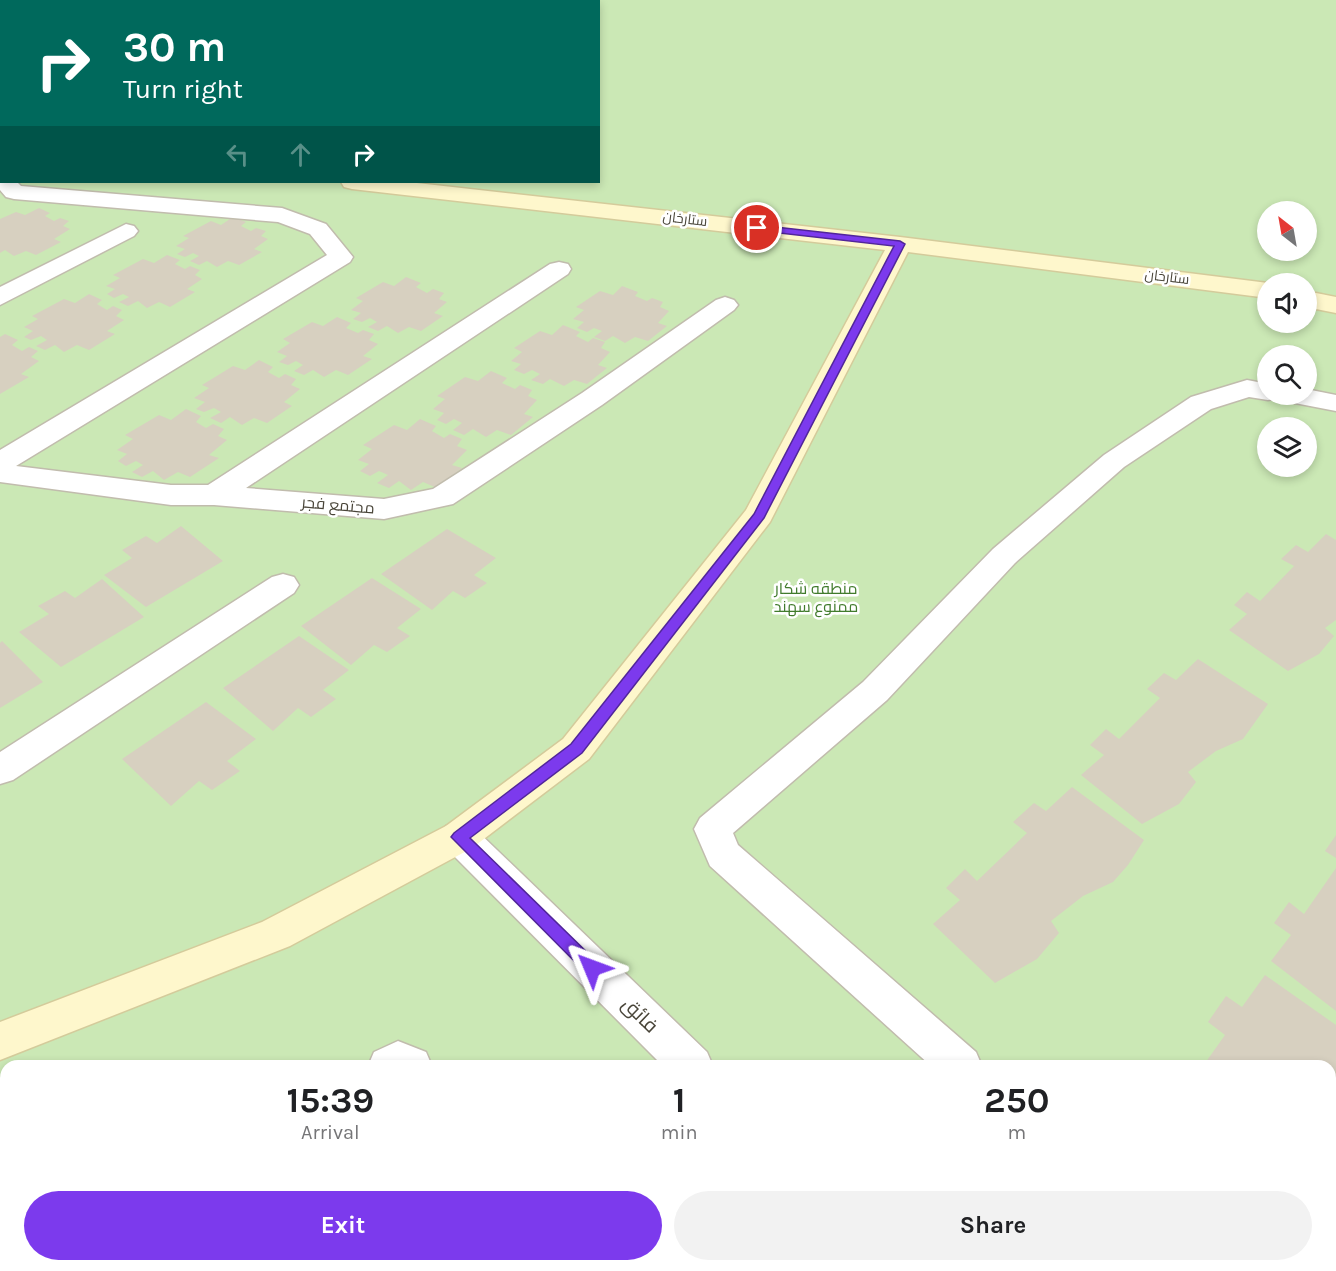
<!DOCTYPE html>
<html lang="en">
<head>
<meta charset="utf-8">
<style>
	body { margin:0; font-family:Karla,Cairo,sans-serif; background:#f2f2f2; color:#202124; height:100vh; display:flex; flex-direction:column; font-size:22px; white-space:nowrap }
	* { box-sizing:border-box; margin:0 }
	p { font-size:20px; color:#757577 }
	.icon { flex:none; width:33px; height:33px; fill:none; stroke:currentColor; stroke-width:2; stroke-linecap:round; stroke-linejoin:round }
	.map { position:relative; flex:1; overflow:hidden }
	.side { position:absolute; left:0px; top:1060px; width:1336px; height:212px; display:flex; flex-direction:column; background:#fff; border-radius:18px 18px 0 0; box-shadow:0 3px 9px #0003 }
	.side>* { flex:none }
	.hud { position:absolute; left:0px; top:0px; width:600px; height:183px; box-shadow:0 3px 9px #0003; background:#00695c; color:#fff; overflow:hidden }
	.needle { width:39px; rotate:329deg }
	.controls { position:absolute; left:1257px; top:201px; display:grid; gap:12px }
	.controls a { display:grid; place-items:center; width:60px; height:60px; border-radius:50%; background:#fff; box-shadow:0 3px 9px #0003; font-size:30px }
	.pin { position:absolute; display:grid; place-items:center; width:51px; height:51px; color:#fff; margin:-26px; border:3px solid #fff; border-radius:50%; box-shadow:0 2px 6px #0007 }
	.me { position:absolute; width:66px; margin:-33px; rotate:314deg; stroke-linejoin:round; filter:drop-shadow(0 0 4px #0008) }
	.turn { display:flex; align-items:center; gap:21px; height:126px; padding:0 24px; font-size:27px }
	.turn .icon { width:78px; height:78px; stroke-width:2.5 }
	.turn b { display:block; font-size:42px; line-height:51px }
	.lanes { display:flex; align-items:center; height:57px; padding:0 24px; background:#0003; justify-content:center; gap:30px; direction:ltr }
	.lanes .off { opacity:.35 }
	.eta { display:flex; justify-content:space-evenly; align-items:center; height:102px; text-align:center }
	.eta b { font-size:36px; font-weight:700; line-height:42px }
	.primary-button { display:flex; gap:12px; margin-top:auto; padding:12px 24px }
	.primary-button a { flex:1; height:69px; border-radius:36px; background:#7c3aed; color:#fff; font-size:24px; font-weight:700; line-height:69px; text-align:center }
	.primary-button a+a { background:#f2f2f2; color:#202124 }
	.map>svg:first-child { display:block }
	.green { fill:#cbe8b5; fill-rule:evenodd }
	.building { fill:#d7d0c0 }
	.lines { fill:none; stroke-linecap:round; stroke-linejoin:round }
	.street-casing { stroke:#c1bcad; stroke-width:3 }
	.secondary-casing { stroke:#d4cb9b; stroke-width:3 }
	.street { fill:#fff; fill-rule:evenodd }
	.secondary { fill:#fef7cc; fill-rule:evenodd }
	.route { fill:#7c3aed; stroke:#51269a; stroke-width:1.5 }
	.labels { text-anchor:middle; dominant-baseline:central; stroke-width:5; stroke-linejoin:round; paint-order:stroke }
	.far-street-label { font-size:14px; fill:#494539; stroke:#fff }
	.street-label { font-size:16px; fill:#494539; stroke:#fff }
	.park-label { font-size:16px; fill:#417b2c; stroke:#fff }
	.near-street-label { font-size:20px; fill:#494539; stroke:#fff }
</style>
</head>
<body>
<div class="map">
<svg width="1336" height="1271" viewBox="0 0 1336 1271">
	<rect width="100%" height="100%" fill="#f5f3eb"/>
	<path class="green" d="M0 0H1336V1271H0ZM2 2H598V182H2ZM1268 212H1306V250H1268ZM1268 284H1306V322H1268ZM1268 356H1306V394H1268ZM1268 428H1306V466H1268ZM6 1066H1330V1266H6Z"/>
	<path class="building" d="M39 208 50 213 45 216 54 221 60 218 69 221 63 226 70 229 54 239 61 242 36 255 26 251 14 256 5 250 0 253V219L16 212 25 215Z
		M233 217 246 222 241 226 251 231 256 228 266 231 261 236 268 239 254 249 262 252 239 265 228 261 217 267 207 261 199 265 190 261 199 256 193 253 185 257 177 254 185 249 176 246 189 238 183 236 211 221 221 225Z
		M167 255 180 260 175 264 185 269 190 266 200 270 195 275 202 279 187 289 195 292 170 307 159 302 147 308 138 301 128 306 119 302 129 297 123 294 114 298 107 294 115 289 106 286 120 278 113 275 143 259 154 263Z
		M406 277 421 283 416 287 427 293 433 289 444 293 439 299 447 302 434 313 443 316 421 331 409 327 398 333 387 326 378 331 368 327 377 322 370 318 362 322 353 319 361 313 351 310 363 301 356 298 383 282 394 286Z
		M622 286 638 292 635 296 647 301 652 298 663 302 660 307 669 311 658 323 667 326 648 341 635 337 625 343 613 336 605 341 594 337 602 331 594 328 587 332 577 328 584 322 573 319 584 310 576 307 600 291 613 295Z
		M89 294 102 300 97 304 107 310 113 306 122 310 116 316 124 320 107 331 115 334 89 350 77 345 64 352 55 345 45 350 36 346 47 340 41 336 31 340 24 337 33 331 24 327 38 319 32 316 64 299 75 303Z
		M337 317 351 323 346 328 358 333 363 330 374 334 369 340 378 344 363 356 372 359 348 375 336 370 324 377 313 370 304 375 294 371 303 365 296 361 288 365 279 362 287 356 277 352 290 343 283 339 312 322 323 326Z
		M563 325 580 332 576 336 588 342 593 338 605 342 601 348 610 352 598 365 607 368 587 384 574 380 564 386 550 379 543 384 531 380 540 374 532 370 524 374 514 370 521 364 511 361 522 352 514 348 540 331 552 335Z
		M5 334 18 340 12 345 22 351 29 347 38 351 31 357 39 361 21 374 29 377 0 394V337Z
		M259 360 273 367 268 372 279 378 285 374 296 379 291 385 300 389 284 402 292 406 267 423 254 418 242 425 230 417 221 423 210 418 221 412 214 408 204 412 196 409 205 402 194 398 209 388 202 385 233 366 245 370Z
		M491 371 507 378 502 383 515 389 520 385 532 390 528 396 537 400 524 414 533 417 511 435 497 430 486 437 473 429 464 435 453 430 462 423 454 419 446 424 437 420 444 413 433 409 445 399 437 396 465 377 478 381Z
		M186 409 201 416 196 422 206 428 213 424 224 429 218 436 227 440 209 455 219 458 190 477 178 472 164 480 153 471 142 477 132 472 143 465 136 461 126 466 118 461 127 454 117 450 133 439 125 435 159 415 171 420Z
		M420 419 436 426 432 431 444 438 450 434 462 439 457 446 467 450 452 465 462 468 437 488 423 482 411 490 399 481 389 488 377 483 388 475 379 471 370 476 360 471 369 464 358 460 372 449 363 445 394 425 407 430Z
		M181 526 223 561 146 607 104 575 132 558 122 550 146 536 157 543Z
		M447 529 496 558 474 575 487 583 465 598 453 591 432 610 381 574Z
		M1326 534 1336 540V620L1325 628 1334 636 1319 654 1288 671 1229 630 1247 614 1234 605 1247 592 1260 601 1294 566 1281 559 1296 545 1308 552Z
		M372 578 421 609 397 628 410 636 387 652 374 645 351 665 301 626Z
		M102 579 144 617 61 667 19 632 49 614 38 606 65 591 75 598Z
		M299 636 349 670 323 690 336 699 311 717 298 708 273 731 223 688Z
		M2 641 43 682 0 708V643Z
		M1198 659 1268 704 1243 739 1216 751 1188 772 1196 782 1179 804 1142 824 1081 775 1104 755 1090 745 1106 729 1119 739 1160 698 1147 689 1164 673 1176 680Z
		M206 702 256 739 227 761 240 771 212 790 199 781 171 806 122 759Z
		M1072 787 1144 840 1128 865 1113 882 1083 896 1051 921 1059 933 1037 959 995 983 933 924 960 900 946 888 965 869 977 881 1027 833 1013 822 1034 803 1046 811Z
		M1336 835V858L1325 851Z
		M1336 868V1011L1271 961 1291 935 1274 923 1289 902 1304 914Z
		M1265 975 1336 1025V1083L1330 1092V1066H1203L1225 1035 1208 1022 1226 996 1242 1007Z"/>
	<g class="lines">
		<defs>
			<path id="street" d="M0 176 2 182H17L21 186 282 208 326 224 353 257 350 262 16 466 171 485H208L550 264 559 262 568 264 571 269 568 274 246 488 384 499 433 489 582 393 716 300 725 297 734 300 738 305 734 310 602 405 453 504 384 519 214 505H171L0 482V450L327 255 310 234 278 222 14 199 6 197 0 190Z
				M126 224 134 226 138 231 134 236 0 305V287Z
				M1247 380 1268 384V394H1306V389L1336 395V411L1274 399 1268 400 1249 397 1211 409 1124 467 1015 563 887 700 733 833 738 845 976 1052 982 1066H931L710 866 694 829 700 818 863 682 993 549 1104 455 1191 397Z
				M283 574 294 577 299 585 294 593 13 780 0 784V752L272 577Z
				M459 822 472 826 707 1052 713 1066H663L446 848 440 837 446 826Z
				M398 1041 426 1052 432 1066H368L374 1052Z
				M95 1266H148L146 1271H93Z
				M555 1266H605L607 1271H557Z
				M872 1266H923L925 1271H874Z"/>
			<path id="secondary" d="M0 149H2V163H0Z
				M341 182H408L900 237 1268 283V298L908 252 770 522 589 759 472 848 290 946 0 1060V1022L262 922 446 826 563 739 746 510 885 250 352 189 344 187Z
				M1306 291 1336 297V313L1306 307Z"/>
		</defs>
		<use href="#street" class="street-casing"/>
		<use href="#secondary" class="secondary-casing"/>
		<use href="#street" class="street"/>
		<use href="#secondary" class="secondary"/>
	</g>
	<path class="route" d="M757 225 900 241 905 244 764 518 582 753 470 838 598 963 601 968 598 973 592 976 586 973 451 837 454 833 571 744 754 514 894 246 753 230 752 228Z"/>
	<g class="labels">
		<g class="far-street-label">
			<text transform="translate(685 219) rotate(7)">ستارخان</text>
			<text transform="translate(1167 277) rotate(7)">ستارخان</text>
		</g>
		<g class="street-label">
			<text transform="translate(338 505) rotate(5)">مجتمع فجر</text>
		</g>
		<g class="park-label">
			<text x="816" y="588">منطقه شکار<tspan x="816" dy="18">ممنوع سهند</tspan></text>
		</g>
		<g class="near-street-label">
			<text transform="translate(640 1015) rotate(44)">فائق</text>
		</g>
	</g>
</svg>
<div class="controls">
<a><svg class="needle" viewBox="-14 -14 28 28"><path d="M0-13l5 13h-10z" fill="#e53935"/><path d="M0 13l5-13h-10z" fill="#757577"/></svg></a>
<a><svg class="icon" aria-label="sound" viewBox="0 0 24 24"><path d="M4 9h4l5-4v14l-5-4H4zM17 9q2 3 0 6"/></svg></a>
<a><svg class="icon" aria-label="search" viewBox="0 0 24 24"><circle cx="10" cy="10" r="6"/><path d="M15 15l6 6"/></svg></a>
<a><svg class="icon" aria-label="layers" viewBox="0 0 24 24"><path d="M12 4l9 5-9 5-9-5zM3 14l9 5 9-5"/></svg></a>
</div>
<div class="pin" style="left:757px;top:228px;background:#d93025"><svg class="icon" aria-label="arrive" viewBox="0 0 24 24"><path d="M6 21V4h12l-3 4 3 4H6"/></svg></div>
<svg class="me" style="left:592px;top:968px" viewBox="-20 -20 40 40"><path d="M0-17L14 15 0 8-14 15z" fill="#7c3aed" stroke="#fff" stroke-width="4"/></svg>
<div class="hud">
<div class="turn"><svg class="icon" aria-label="right" viewBox="0 0 24 24"><path d="M7 20v-9h11M14 6l5 5-5 5"/></svg><div><b>30 m</b>Turn right</div></div>
<div class="lanes"><svg class="icon off" aria-label="left" viewBox="0 0 24 24"><path d="M17 20v-9H6M10 6l-5 5 5 5"/></svg><svg class="icon off" aria-label="ahead" viewBox="0 0 24 24"><path d="M12 20V5M6 11l6-6 6 6"/></svg><svg class="icon" aria-label="right" viewBox="0 0 24 24"><path d="M7 20v-9h11M14 6l5 5-5 5"/></svg></div>
</div>
<section class="side">
<div class="eta">
<div><b>15:39</b><p>Arrival</p></div>
<div><b>1</b><p>min</p></div>
<div><b>250</b><p>m</p></div>
</div>
<div class="primary-button"><a>Exit</a><a>Share</a></div>
</section>
</div>
</body>
</html>
